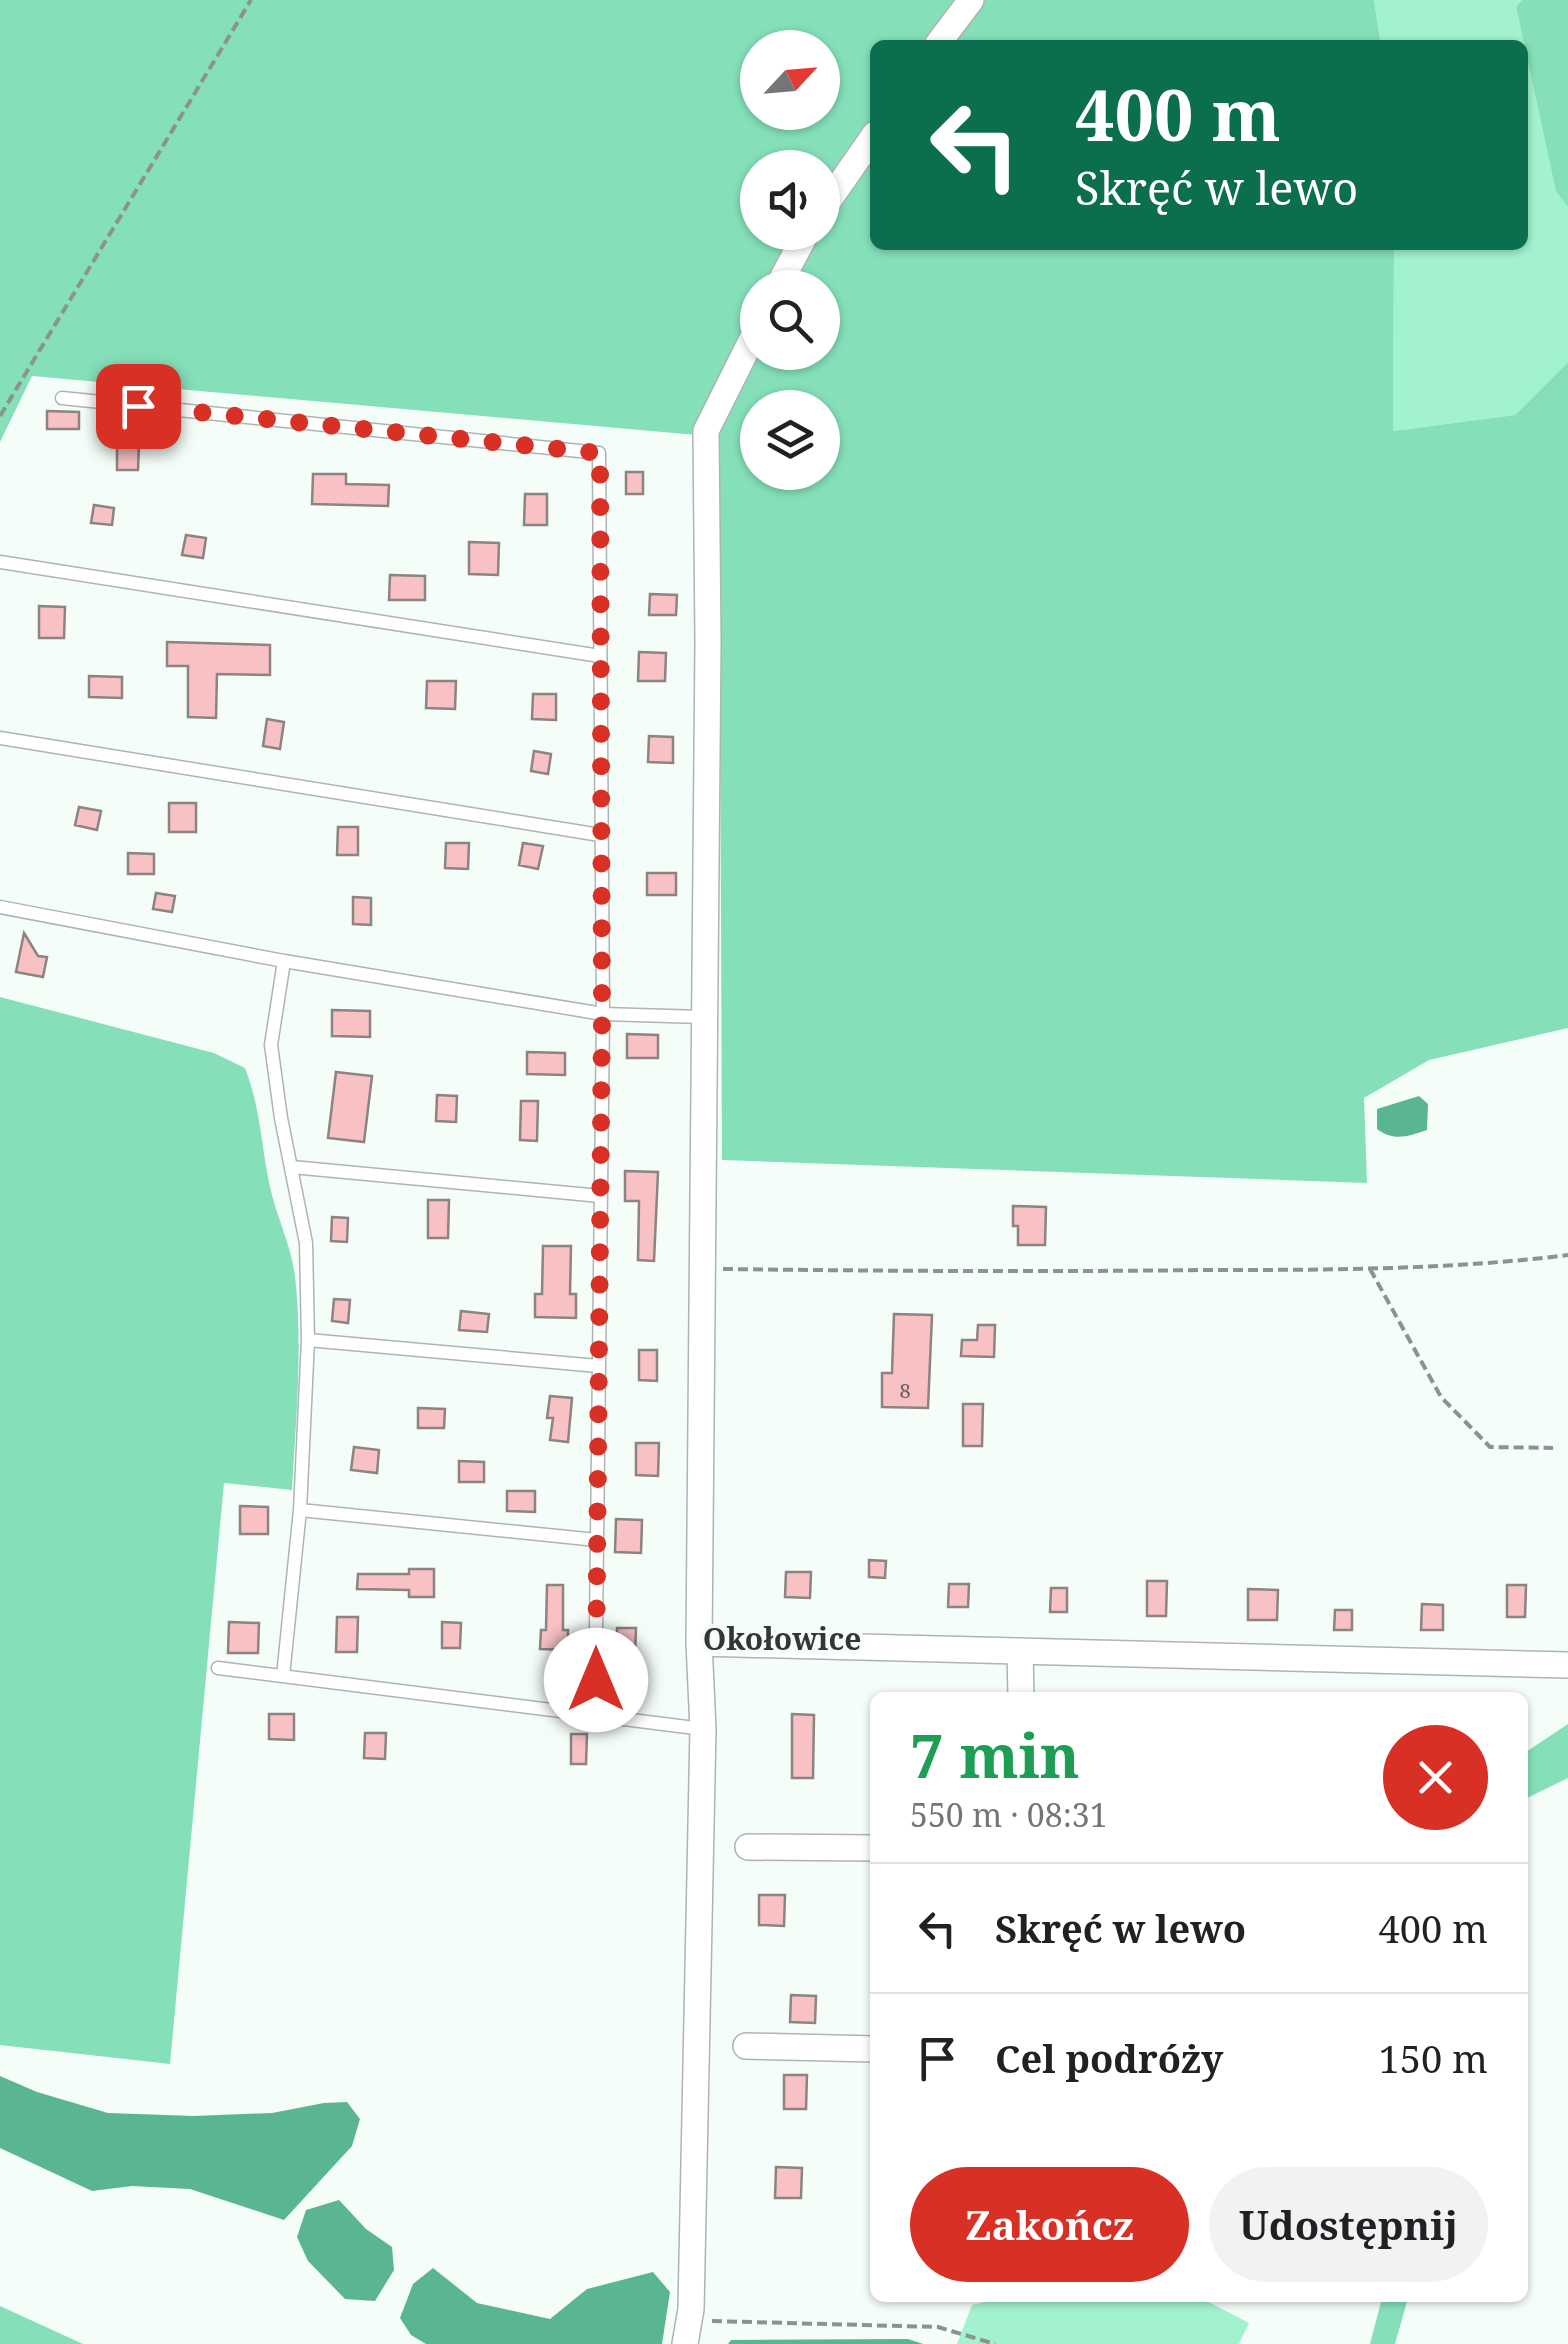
<!DOCTYPE html>
<html lang="pl">
<head>
<meta charset="utf-8">
<style>
	body { margin:0; font-family:"Noto Serif",serif; background:#f2f2f2; color:#202124; height:100vh; display:flex; flex-direction:column; font-size:38px; white-space:nowrap }
	* { box-sizing:border-box; margin:0 }
	p { font-size:32px; color:#757577 }
	.icon { flex:none; width:55px; height:55px; fill:none; stroke:currentColor; stroke-width:2; stroke-linecap:round; stroke-linejoin:round }
	.map { position:relative; flex:1; overflow:hidden }
	.drawer { position:absolute; left:870px; top:1692px; width:658px; height:610px; display:flex; flex-direction:column; background:#fff; border-radius:15px; box-shadow:0 2px 8px #0004 }
	.drawer>* { flex:none }
	.hud { position:absolute; left:870px; top:40px; width:658px; height:210px; border-radius:15px; box-shadow:0 2px 8px #0004; background:#0b6e4f; color:#fff; overflow:hidden }
	.needle { width:65px; rotate:64deg }
	.fabs { position:absolute; left:740px; top:30px; display:grid; gap:20px }
	.fabs a { display:grid; place-items:center; width:100px; height:100px; border-radius:50%; background:#fff; box-shadow:0 2px 8px #0004; font-size:50px }
	.pin { position:absolute; display:grid; place-items:center; width:85px; height:85px; color:#fff; margin:-42px; border-radius:20px; box-shadow:0 5px 15px #0006 }
	.me { position:absolute; width:110px; margin:-55px; rotate:0deg; stroke-linejoin:round; filter:drop-shadow(0 0 8px #0008) }
	.turn { display:flex; align-items:center; gap:35px; height:210px; padding:0 40px; font-size:45px }
	.turn .icon { width:130px; height:130px; stroke-width:2.5 }
	.turn b { display:block; font-size:70px; line-height:85px }
	.round { display:grid; place-items:center; flex:none; width:105px; height:105px; border-radius:52px; background:#f2f2f2 }
	.summary { display:flex; align-items:center; justify-content:space-between; height:170px; padding:0 40px }
	h1 { font-size:60px; font-weight:700; line-height:75px; color:#1e9e55 }
	.button { display:flex; gap:20px; margin-top:auto; padding:20px 40px }
	.button a { flex:1; height:115px; border-radius:60px; background:#d93025; color:#fff; font-size:40px; font-weight:700; line-height:115px; text-align:center }
	.button a+a { background:#f2f2f2; color:#202124 }
	ul { padding:0; list-style:none }
	li { display:flex; align-items:center; gap:30px; height:130px; padding:0 40px; border-top:2px solid #e0e0e0 }
	li div { flex:1 }
	li b { display:block; font-size:38px }
	li em { font-style:normal }
	.map>svg:first-child { display:block }
	.green { fill:#a2f1cf }
	.forest { fill:#85e0ba; fill-rule:evenodd }
	.water { fill:#5ab692 }
	.building { fill:#f8c1c4; stroke:#8c8383; stroke-width:2.5 }
	.lines { fill:none; stroke-linecap:round; stroke-linejoin:round }
	.lane-casing { stroke:#adb5b1; stroke-width:15 }
	.street-casing { stroke:#adb5b1; stroke-width:28 }
	.path { stroke:#8c928e; stroke-width:4; stroke-dasharray:10 5; stroke-linecap:butt }
	.lane { stroke:#fff; stroke-width:12 }
	.street { stroke:#fff; stroke-width:25 }
	.route { stroke:#d93025; stroke-width:18; stroke-dasharray:0 32.4 }
	.labels { text-anchor:middle; dominant-baseline:central; stroke-width:8; stroke-linejoin:round; paint-order:stroke }
	.number-label { font-size:20px; fill:#645958 }
	.quarter-label { font-size:30px; font-weight:bold; fill:#333634; stroke:#f4fdf8 }
</style>
</head>
<body>
<div class="map">
<svg width="1568" height="2344" viewBox="0 0 1568 2344">
	<rect width="100%" height="100%" fill="#f4fdf8"/>
	<path class="green" d="M1374 0H1522L1516 7 1556 192 1568 207V362L1515 415 1393 431 1394 245H1522V45H1381Z
		M1001 2298H1201L1249 2323 1239 2344H957L972 2305Z"/>
	<path class="forest" d="M0 0H1374L1381 45H875V245H1394L1393 431 1515 415 1568 362V1028L1429 1060 1364 1098 1367 1183 722 1160 719 437 32 376 0 442ZM758 48H822V112H758ZM758 168H822V232H758ZM758 288H822V352H758ZM758 408H822V472H758Z
		M1522 0H1568V207L1556 192 1516 7Z
		M0 997 214 1053 245 1068C261 1109 261 1145 270 1187 277 1218 291 1245 295 1276 303 1346 296 1420 292 1490L224 1483 170 2064 0 2045Z
		M1568 1724V1778L1523 1800V1754Z
		M1382 2298H1408L1395 2344H1370Z
		M0 2306 83 2344H0Z"/>
	<path class="water" d="M1419 1096 1428 1104 1427 1130C1409 1136 1394 1142 1377 1129V1109Z
		M0 2076 37 2092 108 2113 194 2116 272 2113 324 2103 347 2102 360 2119 352 2146 284 2220 190 2189 132 2186 92 2191 0 2148Z
		M339 2200 366 2229 392 2247 394 2270 375 2301 345 2299 308 2261 297 2237 306 2210Z
		M433 2268 477 2303 550 2319 587 2289 653 2272 670 2292 662 2344H426L411 2335 400 2318 413 2284Z
		M908 2339 923 2344H728L731 2340Z"/>
	<path class="building" d="M47 411 79 412V429H47Z
		M117 443 139 444 138 470H117Z
		M626 472H643V494H626Z
		M313 474H346V484L389 485 388 506 312 504Z
		M525 494H547V525H524Z
		M94 505 114 508 112 525 91 523Z
		M186 535 206 538 203 558 182 555Z
		M469 542 499 543 498 575 469 574Z
		M390 575 425 576V600H389Z
		M650 594 677 595 676 615H649Z
		M39 606 65 607 64 638H39Z
		M167 642 270 645V675L217 674 216 718 188 717V666H167Z
		M639 652 666 653 665 681H638Z
		M89 676 122 677V698L89 697Z
		M427 681H456L455 709 426 708Z
		M533 694H556V720L532 719Z
		M267 719 284 722 280 749 263 746Z
		M649 736 673 737V763L648 762Z
		M534 751 551 754 548 774 531 771Z
		M169 803H196V832H169Z
		M79 807 101 811 97 830 75 825Z
		M338 827H358V855H337Z
		M446 843H469L468 869 445 868Z
		M523 843 543 846 538 869 519 865Z
		M128 853 154 854V874H128Z
		M647 873H676V895H647Z
		M156 893 175 896 172 912 153 909Z
		M353 897 371 898V925L353 924Z
		M24 933 38 956 47 957 43 977 16 972Z
		M332 1010 370 1011V1037L332 1036Z
		M627 1034 658 1035V1058H627Z
		M527 1052 565 1053V1075L527 1074Z
		M336 1072 372 1076 364 1142 328 1138Z
		M437 1095 457 1096 456 1122 436 1121Z
		M521 1101H538L537 1141 520 1140Z
		M625 1171 658 1172 654 1261 638 1260 639 1201H625Z
		M428 1200H449L448 1238H428Z
		M1013 1206 1046 1207 1045 1245H1018V1226H1013Z
		M332 1217 348 1218 347 1242 331 1241Z
		M543 1246H571L570 1294H576V1318L535 1317V1294H542Z
		M334 1299 350 1300 348 1323 332 1321Z
		M461 1311 489 1314 487 1332 459 1330Z
		M894 1314 932 1315 928 1408 882 1407V1373H892Z
		M978 1325H995L994 1357 961 1356 962 1340H977Z
		M639 1350H657V1381L639 1380Z
		M550 1396 572 1398 568 1442 550 1440 553 1418H547Z
		M963 1404H983L982 1446H963Z
		M418 1408 445 1409 444 1428H418Z
		M636 1443H659L658 1476 636 1475Z
		M354 1447 379 1450 377 1473 351 1470Z
		M459 1461 484 1462V1482H459Z
		M507 1491H535V1512L507 1511Z
		M240 1506 268 1507V1534H240Z
		M616 1519 642 1520 641 1553 615 1552Z
		M869 1560 886 1561 885 1578 869 1577Z
		M409 1569H434V1597H409V1590L357 1589 358 1574H409Z
		M786 1572H811L810 1598 785 1597Z
		M1147 1581H1167L1166 1616H1147Z
		M949 1584H969L968 1607H948Z
		M547 1585H563V1630H568V1650L540 1649 541 1630H546Z
		M1507 1585H1526L1525 1617H1507Z
		M1051 1588H1067V1612H1050Z
		M1248 1589 1278 1590 1277 1620H1248Z
		M1422 1604 1443 1605V1630H1421Z
		M1335 1610H1352V1630H1334Z
		M337 1617H358L357 1652H336Z
		M229 1622 259 1623 258 1653H228Z
		M442 1622 461 1623 460 1648H442Z
		M617 1628H636L635 1654H617Z
		M269 1714H294V1740L269 1739Z
		M792 1714 814 1715 813 1778H792Z
		M365 1733H386L385 1759 364 1758Z
		M571 1734H587L586 1764H571Z
		M759 1895H785L784 1926 759 1925Z
		M791 1995 816 1996 815 2023 790 2022Z
		M784 2075H807L806 2109H784Z
		M776 2167 802 2168 801 2198H775Z"/>
	<g class="lines">
		<defs>
			<path id="lane" d="M62 398 599 453 603 1014 595 1715
				M0 562 600 656
				M0 738 600 835
				M0 907 284 961 603 1014 702 1017
				M284 961 271 1045 281 1118 306 1243 308 1340 300 1510
				M292 1167 600 1196
				M308 1340 598 1366
				M218 1668 703 1729
				M283 1676 300 1510 597 1540"/>
			<path id="street" d="M937 45 971 0
				M822 210 875 134
				M777 288 807 232
				M699 1643 1568 1665
				M1020 1651 1021 1698
				M748 1847 875 1848
				M746 2046 875 2049
				M685 2344 691 2309 703 1729 699 1643 708 642 706 431 758 327"/>
		</defs>
		<use href="#lane" class="lane-casing"/>
		<use href="#street" class="street-casing"/>
		<path class="path" d="M0 416 251 0
			M723 1269C883 1271 1043 1272 1203 1270 1325 1270 1447 1270 1568 1255
			M1370 1269 1441 1397 1490 1447 1553 1448
			M712 2321 938 2327 995 2344"/>
		<use href="#lane" class="lane"/>
		<use href="#street" class="street"/>
	</g>
	<g class="lines">
		<path class="route" d="M138 406 600 453 602 1014 596 1680"/>
	</g>
	<g class="labels">
		<g class="number-label">
			<text x="905" y="1390">8</text>
		</g>
		<g class="quarter-label">
			<text x="782" y="1638">Okołowice</text>
		</g>
	</g>
</svg>
<div class="fabs">
<a><svg class="needle" viewBox="-14 -14 28 28"><path d="M0-13l5 13h-10z" fill="#e53935"/><path d="M0 13l5-13h-10z" fill="#757577"/></svg></a>
<a><svg class="icon" aria-label="sound" viewBox="0 0 24 24"><path d="M4 9h4l5-4v14l-5-4H4zM17 9q2 3 0 6"/></svg></a>
<a><svg class="icon" aria-label="search" viewBox="0 0 24 24"><circle cx="10" cy="10" r="6"/><path d="M15 15l6 6"/></svg></a>
<a><svg class="icon" aria-label="layers" viewBox="0 0 24 24"><path d="M12 4l9 5-9 5-9-5zM3 14l9 5 9-5"/></svg></a>
</div>
<div class="pin" style="left:138px;top:406px;background:#d93025"><svg class="icon" aria-label="arrive" viewBox="0 0 24 24"><path d="M6 21V4h12l-3 4 3 4H6"/></svg></div>
<svg class="me" style="left:596px;top:1680px" viewBox="-20 -20 40 40"><circle r="19" fill="#fff"/><path d="M0-13L10 11 0 6-10 11z" fill="#d93025"/></svg>
<div class="hud">
<div class="turn"><svg class="icon" aria-label="left" viewBox="0 0 24 24"><path d="M17 20v-9H6M10 6l-5 5 5 5"/></svg><div><b>400 m</b>Skręć w lewo</div></div>
</div>
<section class="drawer">
<div class="summary"><div><h1>7 min</h1><p>550 m · 08:31</p></div><a class="round" style="background:#d93025;color:#fff"><svg class="icon" aria-label="close" viewBox="0 0 24 24"><path d="M6 6l12 12M18 6L6 18"/></svg></a></div>
<ul>
<li><svg class="icon" aria-label="left" viewBox="0 0 24 24"><path d="M17 20v-9H6M10 6l-5 5 5 5"/></svg><div><b>Skręć w lewo</b></div><em>400 m</em></li>
<li><svg class="icon" aria-label="arrive" viewBox="0 0 24 24"><path d="M6 21V4h12l-3 4 3 4H6"/></svg><div><b>Cel podróży</b></div><em>150 m</em></li>
</ul>
<div class="button"><a>Zakończ</a><a>Udostępnij</a></div>
</section>
</div>
</body>
</html>
